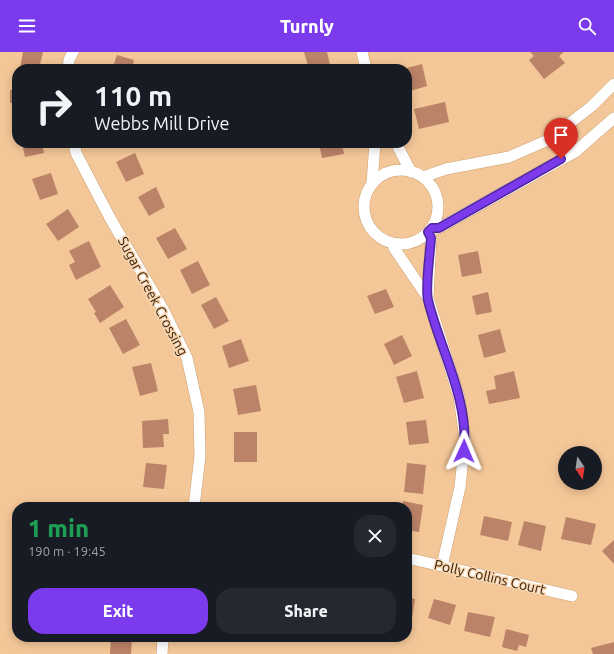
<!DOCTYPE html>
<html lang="en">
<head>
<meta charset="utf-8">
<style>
	body { margin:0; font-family:Ubuntu,sans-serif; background:#242831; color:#f1f3f6; height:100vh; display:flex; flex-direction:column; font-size:15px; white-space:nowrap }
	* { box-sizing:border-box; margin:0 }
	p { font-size:13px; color:#9ea1a6 }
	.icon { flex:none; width:22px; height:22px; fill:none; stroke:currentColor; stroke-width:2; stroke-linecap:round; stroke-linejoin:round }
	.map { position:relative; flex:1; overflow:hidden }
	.panel { position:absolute; left:12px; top:450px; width:400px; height:140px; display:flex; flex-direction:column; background:#171b24; border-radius:16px; box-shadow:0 2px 10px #0003 }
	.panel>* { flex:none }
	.banner { position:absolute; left:12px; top:12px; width:400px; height:84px; border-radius:16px; box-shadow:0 2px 10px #0003; background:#171b24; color:#f1f3f6; overflow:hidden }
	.needle { width:26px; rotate:167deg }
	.fabs { position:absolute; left:558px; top:394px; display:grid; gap:8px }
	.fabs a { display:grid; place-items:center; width:44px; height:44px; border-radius:50%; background:#171b24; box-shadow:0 2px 10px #0003; font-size:20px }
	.pin { position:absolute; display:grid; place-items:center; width:34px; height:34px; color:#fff; margin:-41px -17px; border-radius:50% 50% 50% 0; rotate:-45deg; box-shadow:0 0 4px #0007 }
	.pin .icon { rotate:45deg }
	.me { position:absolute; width:44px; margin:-22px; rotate:1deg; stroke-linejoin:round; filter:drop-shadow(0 0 3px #0008) }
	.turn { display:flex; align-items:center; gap:14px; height:84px; padding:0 16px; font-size:18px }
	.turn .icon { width:52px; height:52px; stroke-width:2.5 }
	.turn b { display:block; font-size:28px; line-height:34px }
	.round { display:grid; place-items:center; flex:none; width:42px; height:42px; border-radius:16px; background:#242831 }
	.headline { display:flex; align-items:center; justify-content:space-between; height:68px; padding:0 16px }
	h1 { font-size:24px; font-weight:800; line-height:30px; color:#1e9e55 }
	.action { display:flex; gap:8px; margin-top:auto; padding:8px 16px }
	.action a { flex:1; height:46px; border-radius:16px; background:#7c3aed; color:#fff; font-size:16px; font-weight:800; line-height:46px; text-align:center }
	.action a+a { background:#242831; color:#f1f3f6 }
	header { display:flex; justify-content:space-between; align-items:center; height:52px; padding:0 16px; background:#7c3aed; color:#fff; font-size:18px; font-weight:800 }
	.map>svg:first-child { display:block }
	.building { fill:#bb8367 }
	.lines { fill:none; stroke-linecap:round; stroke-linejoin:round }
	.street-casing { stroke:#cba072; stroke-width:12 }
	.street { stroke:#fff; stroke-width:11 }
	.route-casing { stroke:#51269a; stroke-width:10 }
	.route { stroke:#7c3aed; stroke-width:7 }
	.labels { text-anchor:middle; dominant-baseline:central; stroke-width:3; stroke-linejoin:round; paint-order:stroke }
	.street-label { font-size:14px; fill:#32210e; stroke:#fad6b0 }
</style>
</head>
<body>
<header><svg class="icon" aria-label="menu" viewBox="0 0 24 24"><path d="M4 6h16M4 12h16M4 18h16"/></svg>Turnly<svg class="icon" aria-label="search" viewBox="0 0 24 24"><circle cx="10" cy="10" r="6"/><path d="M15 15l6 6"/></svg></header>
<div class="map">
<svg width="614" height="602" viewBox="0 0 614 602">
	<rect width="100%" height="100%" fill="#f4c798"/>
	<path class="building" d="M23 0H43L39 17H20Z
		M304 0H327L331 17H309Z
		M530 0H564L559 4 565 11 544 27 529 8 534 4Z
		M117 3 134 8 132 17H112Z
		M422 12 427 34 407 40V16Z
		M10 38H17V51H10Z
		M445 50 449 70 419 77 414 57Z
		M22 91H42L44 101 25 105Z
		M319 91H342L344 102 322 106Z
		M135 101 144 122 126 130 116 110Z
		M51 121 58 142 40 148 32 127Z
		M156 135 165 155 149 164 138 145Z
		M68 157 79 175 58 189 46 172Z
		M175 176 187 197 168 207 156 186Z
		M89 189 101 215 76 228 69 213 75 210 69 199Z
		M478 199 482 221 462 225 458 203Z
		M198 209 210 233 192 242 180 218Z
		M110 233 124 255 100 271 94 261 96 260 88 247Z
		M386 237 394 255 375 262 367 244Z
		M488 240 492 260 476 263 472 244Z
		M216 245 229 269 214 277 201 253Z
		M126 267 140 293 123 302 109 276Z
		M500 277 506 300 484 306 478 283Z
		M402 283 412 304 394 313 384 292Z
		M241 287 249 309 229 316 222 294Z
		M151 311 158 339 140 344 132 315Z
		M417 319 424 346 404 351 396 325Z
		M514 319 520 346 489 352 486 339 496 337 494 324Z
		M256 333 261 359 238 363 233 337Z
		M168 367 169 382H163L164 395 143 396 142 369Z
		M426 368 429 391 409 393 406 370Z
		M234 380H257V410H234Z
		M146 411 167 413 164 437 143 435Z
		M407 411 426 413 423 442 404 440Z
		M403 449 423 453 419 480 407 478V455H402Z
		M484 464 512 470 508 489 480 483Z
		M566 465 596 472 591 493 561 487Z
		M524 469 546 474 541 499 518 493Z
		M614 488V512L602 499Z
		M407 545 415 547 410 580 407 579Z
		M434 547 456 553 450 573 428 566Z
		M468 560 495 565 490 585 464 579Z
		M506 577 529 583 526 595 519 593 517 599 502 595Z
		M111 585H132L131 602H110Z
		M614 590V602H593L591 596Z"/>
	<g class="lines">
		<defs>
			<path id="street" d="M362 0 366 17
				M68 17 69 8 73 0
				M74 91 76 101 110 166 164 259 187 306 199 360 200 404 194 455
				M396 91 411 120
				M364 155a37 37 0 1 1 74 0a37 37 0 1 1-74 0Z
				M423 125 446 117 509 105 548 88 592 54 614 32
				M372 131 375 91
				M431 176H439L575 100 614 66
				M393 192 394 196 428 246 459 345 465 387 460 435 442 514
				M428 246 431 186 428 180
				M407 506 572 544
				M162 602 163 585"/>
		</defs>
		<use href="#street" class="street-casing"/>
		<use href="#street" class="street"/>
	</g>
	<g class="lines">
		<defs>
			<path id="route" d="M464 399C469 346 440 298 428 248 425 236 430 201 431 186L428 180 432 176H439L561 107"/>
		</defs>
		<use href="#route" class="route-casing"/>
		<use href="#route" class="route"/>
	</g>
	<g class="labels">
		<g class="street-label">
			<text transform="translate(153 244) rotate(62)">Sugar Creek Crossing</text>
			<text transform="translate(490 525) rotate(13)">Polly Collins Court</text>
		</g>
	</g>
</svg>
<div class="fabs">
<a><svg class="needle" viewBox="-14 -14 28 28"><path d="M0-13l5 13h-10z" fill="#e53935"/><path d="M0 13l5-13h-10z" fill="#9ea1a6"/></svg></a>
</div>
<div class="pin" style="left:561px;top:107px;background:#d93025"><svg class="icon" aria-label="arrive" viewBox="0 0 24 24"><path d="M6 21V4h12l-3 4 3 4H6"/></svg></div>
<svg class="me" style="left:464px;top:399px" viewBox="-20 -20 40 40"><path d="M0-17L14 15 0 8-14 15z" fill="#7c3aed" stroke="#fff" stroke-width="4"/></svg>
<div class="banner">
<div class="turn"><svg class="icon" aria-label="right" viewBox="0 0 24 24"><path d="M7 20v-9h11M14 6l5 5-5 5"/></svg><div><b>110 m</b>Webbs Mill Drive</div></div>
</div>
<section class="panel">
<div class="headline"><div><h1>1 min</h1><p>190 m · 19:45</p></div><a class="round"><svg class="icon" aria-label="close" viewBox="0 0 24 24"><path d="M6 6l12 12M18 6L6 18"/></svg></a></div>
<div class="action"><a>Exit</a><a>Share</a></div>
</section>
</div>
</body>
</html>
